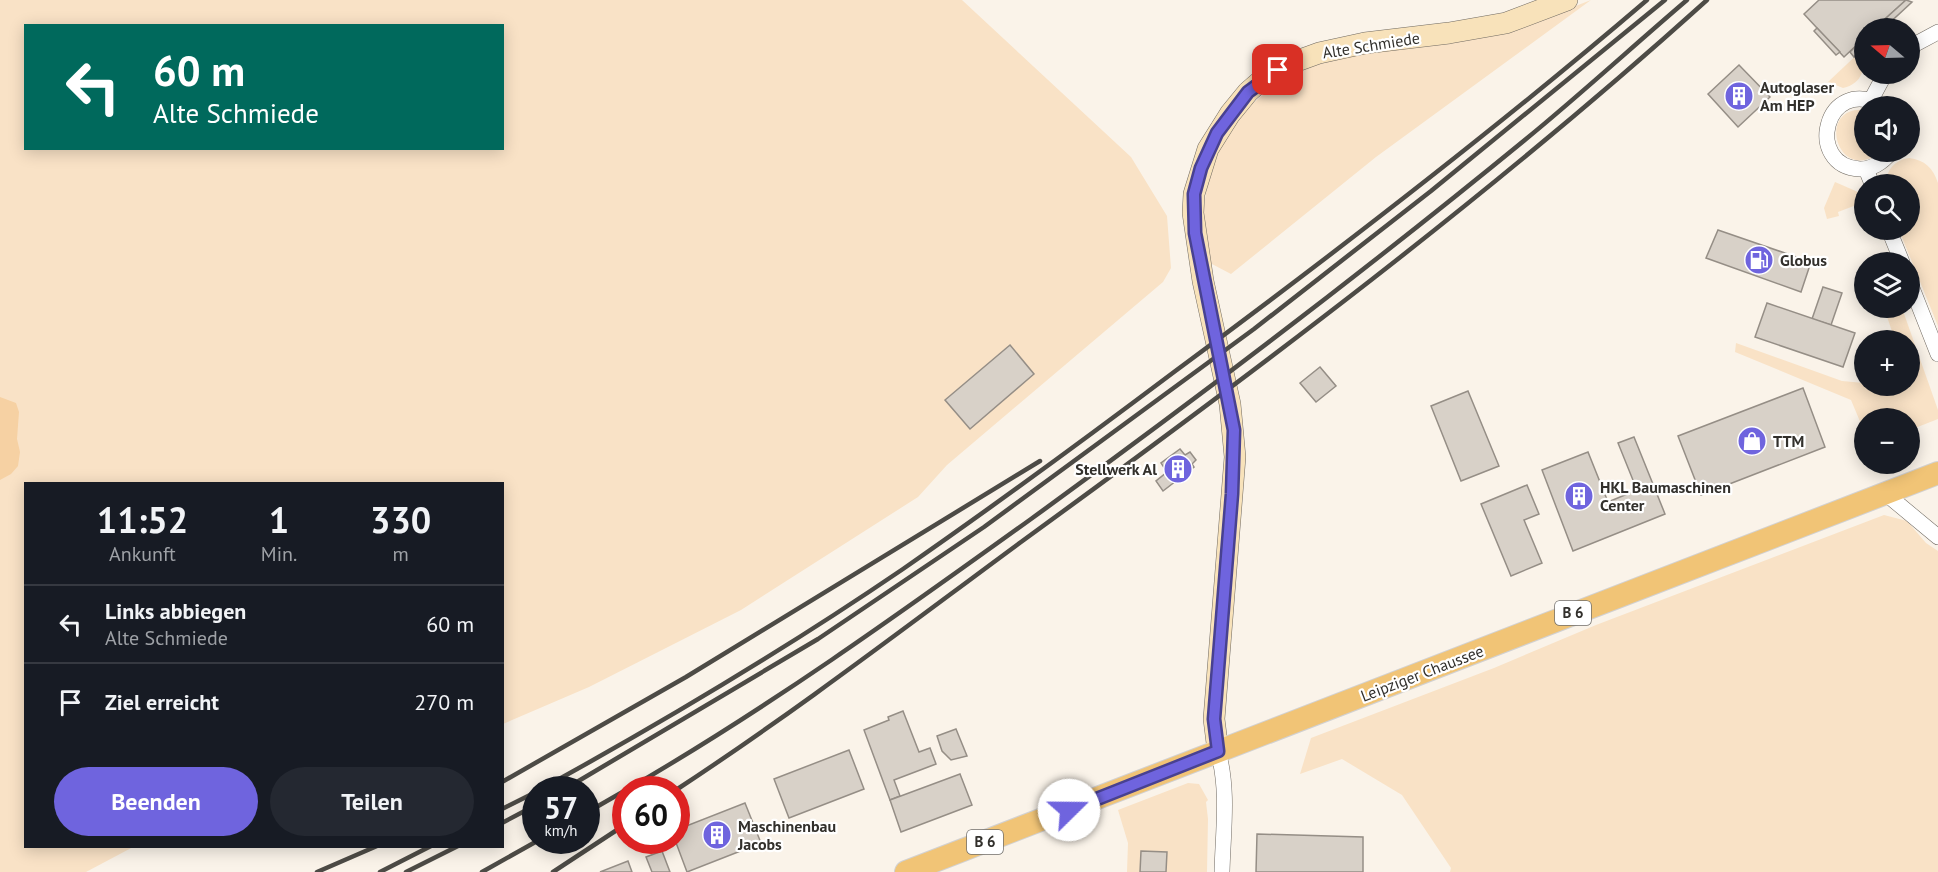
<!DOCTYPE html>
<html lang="de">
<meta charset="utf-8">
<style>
:root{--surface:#171b24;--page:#242831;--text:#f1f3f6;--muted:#9ea1a6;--line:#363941;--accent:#6f64de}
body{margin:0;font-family:"PT Sans",sans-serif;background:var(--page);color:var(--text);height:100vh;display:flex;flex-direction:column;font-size:22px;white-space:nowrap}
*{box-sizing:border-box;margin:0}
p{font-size:20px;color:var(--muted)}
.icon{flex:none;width:33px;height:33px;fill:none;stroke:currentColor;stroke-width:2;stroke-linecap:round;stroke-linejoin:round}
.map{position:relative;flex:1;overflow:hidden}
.side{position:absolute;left:24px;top:482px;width:480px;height:366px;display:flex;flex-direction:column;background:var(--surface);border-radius:0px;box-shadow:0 3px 15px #0003}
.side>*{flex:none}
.guide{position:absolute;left:24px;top:24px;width:480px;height:126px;border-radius:0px;box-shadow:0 3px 15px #0003;background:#00695c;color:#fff;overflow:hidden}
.needle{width:39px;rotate:289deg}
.tools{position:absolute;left:1854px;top:18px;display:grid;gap:12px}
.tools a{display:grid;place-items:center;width:66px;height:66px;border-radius:50%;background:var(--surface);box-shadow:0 3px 15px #0003;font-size:30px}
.speed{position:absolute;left:522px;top:776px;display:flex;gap:12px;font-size:30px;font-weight:700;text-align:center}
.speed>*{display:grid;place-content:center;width:78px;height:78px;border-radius:50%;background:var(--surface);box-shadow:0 3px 15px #0003;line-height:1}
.speed small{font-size:15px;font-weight:400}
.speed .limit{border:9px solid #d22;background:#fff;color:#111}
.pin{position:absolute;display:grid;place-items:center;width:51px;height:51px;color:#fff;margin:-26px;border-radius:12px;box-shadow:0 3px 9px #0006}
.me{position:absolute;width:66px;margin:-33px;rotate:68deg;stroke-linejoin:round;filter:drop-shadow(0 0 4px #0008)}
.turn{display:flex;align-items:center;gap:21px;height:126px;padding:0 30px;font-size:27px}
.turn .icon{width:78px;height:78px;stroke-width:2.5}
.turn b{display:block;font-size:42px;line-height:51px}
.eta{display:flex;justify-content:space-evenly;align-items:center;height:102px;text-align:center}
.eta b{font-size:36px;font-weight:700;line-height:42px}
.primary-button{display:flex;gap:12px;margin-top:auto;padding:12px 30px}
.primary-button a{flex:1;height:69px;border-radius:36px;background:var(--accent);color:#fff;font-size:24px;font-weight:700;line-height:69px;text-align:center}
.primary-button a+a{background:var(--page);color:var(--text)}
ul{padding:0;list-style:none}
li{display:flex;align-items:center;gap:18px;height:78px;padding:0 30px;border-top:2px solid var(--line)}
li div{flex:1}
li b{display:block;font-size:22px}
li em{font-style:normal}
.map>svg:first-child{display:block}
.green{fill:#f9e2c6;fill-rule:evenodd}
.water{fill:#f6d1a3}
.building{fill:#d8d1c8;stroke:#958e86;stroke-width:1.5}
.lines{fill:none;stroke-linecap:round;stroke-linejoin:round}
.street-casing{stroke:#706a62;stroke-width:16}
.secondary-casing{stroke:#706a62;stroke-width:22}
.primary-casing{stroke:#d2d1d1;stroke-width:24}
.street{stroke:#fff;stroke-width:15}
.secondary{stroke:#f8e2ba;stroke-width:21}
.primary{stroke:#f1c476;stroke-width:22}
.rail{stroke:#4d4b46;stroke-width:4.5}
.route-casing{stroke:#484190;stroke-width:15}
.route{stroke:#6f64de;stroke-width:10}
.labels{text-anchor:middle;stroke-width:4.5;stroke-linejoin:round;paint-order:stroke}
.shield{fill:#fff;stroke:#706e6b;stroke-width:1.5}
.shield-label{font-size:15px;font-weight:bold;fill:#32302c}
.street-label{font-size:16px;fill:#32302c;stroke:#fff}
.poi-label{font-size:16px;font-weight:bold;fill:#32302c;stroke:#fff;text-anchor:start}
</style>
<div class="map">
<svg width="1938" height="872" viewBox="0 0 1938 872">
<rect width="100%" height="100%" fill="#faf3e9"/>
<g class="green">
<path d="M0,0H962L1131,157L1167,216L1171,268L1163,282L947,465L918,497L741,610L589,687L503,724L502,483H26V846H135L86,872H0ZM26,26H502V148H26Z"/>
<polygon points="1591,0 1376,157 1231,274 1210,263 1202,219 1210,167 1240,114 1288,74 1348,55 1511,31"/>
<path d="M1864,48C1865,67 1864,83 1843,88L1828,82Z"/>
<path d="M1864,110V152H1880C1838,186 1815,106 1864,110Z"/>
<path d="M1909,158C1925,160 1933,168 1938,183V326L1899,230H1910V184H1885C1887,170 1894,160 1909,158Z"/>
<polygon points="1835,182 1858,192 1864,209 1864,217 1859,204 1838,212 1839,216 1827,219 1824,208"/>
<polygon points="1884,308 1902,308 1938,410 1938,419 1910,430 1910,418 1864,418 1864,431 1851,400 1735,352 1736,343 1842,381 1864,383 1864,386 1910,386 1910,340 1895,340"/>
<polygon points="1884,515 1907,521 1926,543 1938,551 1938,872 1450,872 1451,868 1402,795 1342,759 1300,774 1311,738 1494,668 1596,625"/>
<polygon points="1188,783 1199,784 1208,800 1206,802 1208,819 1207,872 1127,872 1128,843 1118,810"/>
</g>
<polygon class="water" points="0,397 16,403 19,412 17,439 20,452 18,466 11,474 0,480"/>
<g class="building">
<polygon points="1819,0 1906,0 1875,28 1864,28 1864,38 1844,57 1804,14"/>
<polygon points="1906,0 1912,2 1884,28 1875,28"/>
<polygon points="1817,28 1840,52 1836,55 1814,31"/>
<polygon points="1864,38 1864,46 1854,57 1850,52"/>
<polygon points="1739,65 1770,97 1738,127 1708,94"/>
<polygon points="1718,230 1811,262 1801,292 1706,258"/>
<polygon points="1823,287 1842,293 1831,325 1812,319"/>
<polygon points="1767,303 1855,333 1843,367 1755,337"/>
<polygon points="1010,345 1034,374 970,429 945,400"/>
<polygon points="1320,367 1336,386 1316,402 1300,383"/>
<polygon points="1803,388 1825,447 1701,495 1678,436"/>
<polygon points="1468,391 1499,466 1461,481 1431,406"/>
<polygon points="1634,437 1665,514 1573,551 1542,470 1588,452 1608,502 1637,490 1618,443"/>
<polygon points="1180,449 1185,455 1190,452 1196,460 1192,464 1194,467 1163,491 1156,481 1167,472 1161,463"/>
<polygon points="1527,485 1539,514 1524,520 1542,563 1511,576 1481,504"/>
<polygon points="903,711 919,752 930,748 936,764 894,780 900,796 890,800 864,730 889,720 888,717"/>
<polygon points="956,729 967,756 951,760 942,751 937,736"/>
<polygon points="849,750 864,789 789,818 774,779"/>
<polygon points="960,774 972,805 901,832 890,800"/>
<polygon points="745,803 761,843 687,872 675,840 676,830"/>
<polygon points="1257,834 1363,837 1363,872 1256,872"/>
<polygon points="662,851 670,872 652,872 646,857"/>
<polygon points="1141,851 1167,852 1166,872 1140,872"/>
<polygon points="628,861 632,872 600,872"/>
</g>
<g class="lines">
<g class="street-casing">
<g id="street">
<polyline points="1910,47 1938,32"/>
<polyline points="1871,100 1885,74"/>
<path d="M1883,106C1824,73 1804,167 1860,169C1874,169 1883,162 1891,152"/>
<polyline points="1866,169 1872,184"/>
<polyline points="1889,230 1902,262"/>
<polyline points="1910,283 1938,354"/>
<polyline points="1885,493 1938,537"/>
<path d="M1218,751C1229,791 1223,831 1222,872"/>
</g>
</g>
<g class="secondary-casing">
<polyline id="secondary" points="1218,751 1214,719 1235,457 1230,404 1203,281 1193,213 1194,194 1208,149 1230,114 1248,92 1263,79 1297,61 1319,53 1365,43 1449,33 1506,23 1567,0"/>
</g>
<g class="primary-casing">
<polyline id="primary" points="906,872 1938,473"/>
</g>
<use href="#street" class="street"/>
<use href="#secondary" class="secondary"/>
<use href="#primary" class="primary"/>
<g class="rail">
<polyline points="502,782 686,677 1040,461"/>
<path d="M541,789C665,721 787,648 903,569C995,505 1085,439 1174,372C1335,253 1495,130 1647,0"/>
<polyline points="565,789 818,639 984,527 1254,329 1431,191 1665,0"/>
<path d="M628,789C768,708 899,614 1031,519C1199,397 1365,271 1526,139C1581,94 1633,46 1687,0"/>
<path d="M676,790C795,712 907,626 1021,542C1256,371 1491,195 1707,0"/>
<polyline points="502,809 536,792"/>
<polyline points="586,813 626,790"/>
<polyline points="502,823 536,805"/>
<polyline points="317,872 377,846"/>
<polyline points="380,872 431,846"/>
<polyline points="406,872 458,846"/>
<polyline points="482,872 539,840"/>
<polyline points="553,872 626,824"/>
</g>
</g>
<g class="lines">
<g class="route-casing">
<polyline id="route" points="1069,810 1218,751 1214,719 1232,494 1234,430 1195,233 1194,194 1201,168 1217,133 1248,92 1278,70"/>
</g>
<use href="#route" class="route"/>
</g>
<defs>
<g id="building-disc" transform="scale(1.5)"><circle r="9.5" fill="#6f64de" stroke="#fff"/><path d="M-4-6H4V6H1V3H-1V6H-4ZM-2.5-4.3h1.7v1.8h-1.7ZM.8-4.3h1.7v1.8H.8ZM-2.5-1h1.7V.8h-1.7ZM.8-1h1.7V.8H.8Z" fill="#fff"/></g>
<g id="fuel-disc" transform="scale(1.5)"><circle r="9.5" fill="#6f64de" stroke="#fff"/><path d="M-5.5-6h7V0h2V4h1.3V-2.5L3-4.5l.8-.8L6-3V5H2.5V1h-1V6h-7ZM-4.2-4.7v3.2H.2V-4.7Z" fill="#fff"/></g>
<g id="shop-disc" transform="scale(1.5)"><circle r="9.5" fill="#6f64de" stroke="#fff"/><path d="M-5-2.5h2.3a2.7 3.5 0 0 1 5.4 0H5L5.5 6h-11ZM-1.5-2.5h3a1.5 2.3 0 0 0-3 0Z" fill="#fff"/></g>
</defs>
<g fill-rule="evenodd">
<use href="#building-disc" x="1739" y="96"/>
<use href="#fuel-disc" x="1759" y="260"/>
<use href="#shop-disc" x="1752" y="441"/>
<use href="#building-disc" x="1178" y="469"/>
<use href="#building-disc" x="1579" y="496"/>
<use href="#building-disc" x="717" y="835"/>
</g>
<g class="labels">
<g class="shield">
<rect x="1555" y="601" width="36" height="24" rx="4.5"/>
<rect x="967" y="830" width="36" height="24" rx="4.5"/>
</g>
<g class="shield-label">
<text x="1573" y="618">B 6</text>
<text x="985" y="847">B 6</text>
</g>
<g class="street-label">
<text transform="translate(1371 45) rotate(-9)" y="6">Alte Schmiede</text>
<text transform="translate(1422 673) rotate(-21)" y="6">Leipziger Chaussee</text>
</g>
<g class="poi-label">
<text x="1760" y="93">Autoglaser<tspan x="1760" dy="18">Am HEP</tspan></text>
<text x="1780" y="266">Globus</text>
<text x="1773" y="447">TTM</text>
<text x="1157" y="475" text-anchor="end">Stellwerk Al</text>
<text x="1600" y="493">HKL Baumaschinen<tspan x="1600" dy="18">Center</tspan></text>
<text x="738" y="832">Maschinenbau<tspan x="738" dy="18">Jacobs</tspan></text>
</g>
</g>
</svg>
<div class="tools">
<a><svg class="needle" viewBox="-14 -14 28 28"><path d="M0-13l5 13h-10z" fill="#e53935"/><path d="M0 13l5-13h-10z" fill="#9ea1a6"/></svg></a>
<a><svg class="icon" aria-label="sound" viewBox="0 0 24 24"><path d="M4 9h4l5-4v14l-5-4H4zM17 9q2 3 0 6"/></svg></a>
<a><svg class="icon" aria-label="search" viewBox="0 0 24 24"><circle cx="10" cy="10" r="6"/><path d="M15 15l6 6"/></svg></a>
<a><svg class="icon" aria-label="layers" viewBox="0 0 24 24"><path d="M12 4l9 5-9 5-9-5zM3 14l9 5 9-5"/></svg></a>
<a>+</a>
<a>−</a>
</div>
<div class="speed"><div>57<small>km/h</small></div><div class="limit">60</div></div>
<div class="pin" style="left:1278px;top:70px;background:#d93025"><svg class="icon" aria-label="arrive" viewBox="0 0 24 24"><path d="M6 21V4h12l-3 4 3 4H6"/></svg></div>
<svg class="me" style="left:1069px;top:810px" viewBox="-20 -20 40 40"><circle r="19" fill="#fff"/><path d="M0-13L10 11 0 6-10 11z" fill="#6f64de"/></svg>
<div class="guide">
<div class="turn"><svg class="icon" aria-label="left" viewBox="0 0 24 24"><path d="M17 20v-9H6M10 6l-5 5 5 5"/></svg><div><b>60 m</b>Alte Schmiede</div></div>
</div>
<section class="side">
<div class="eta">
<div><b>11:52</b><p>Ankunft</p></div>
<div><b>1</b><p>Min.</p></div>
<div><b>330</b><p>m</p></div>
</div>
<ul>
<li><svg class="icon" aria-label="left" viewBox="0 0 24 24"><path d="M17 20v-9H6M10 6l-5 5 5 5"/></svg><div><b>Links abbiegen</b><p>Alte Schmiede</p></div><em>60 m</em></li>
<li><svg class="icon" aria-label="arrive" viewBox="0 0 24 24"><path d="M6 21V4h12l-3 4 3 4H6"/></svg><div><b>Ziel erreicht</b></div><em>270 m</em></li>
</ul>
<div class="primary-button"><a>Beenden</a><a>Teilen</a></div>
</section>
</div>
